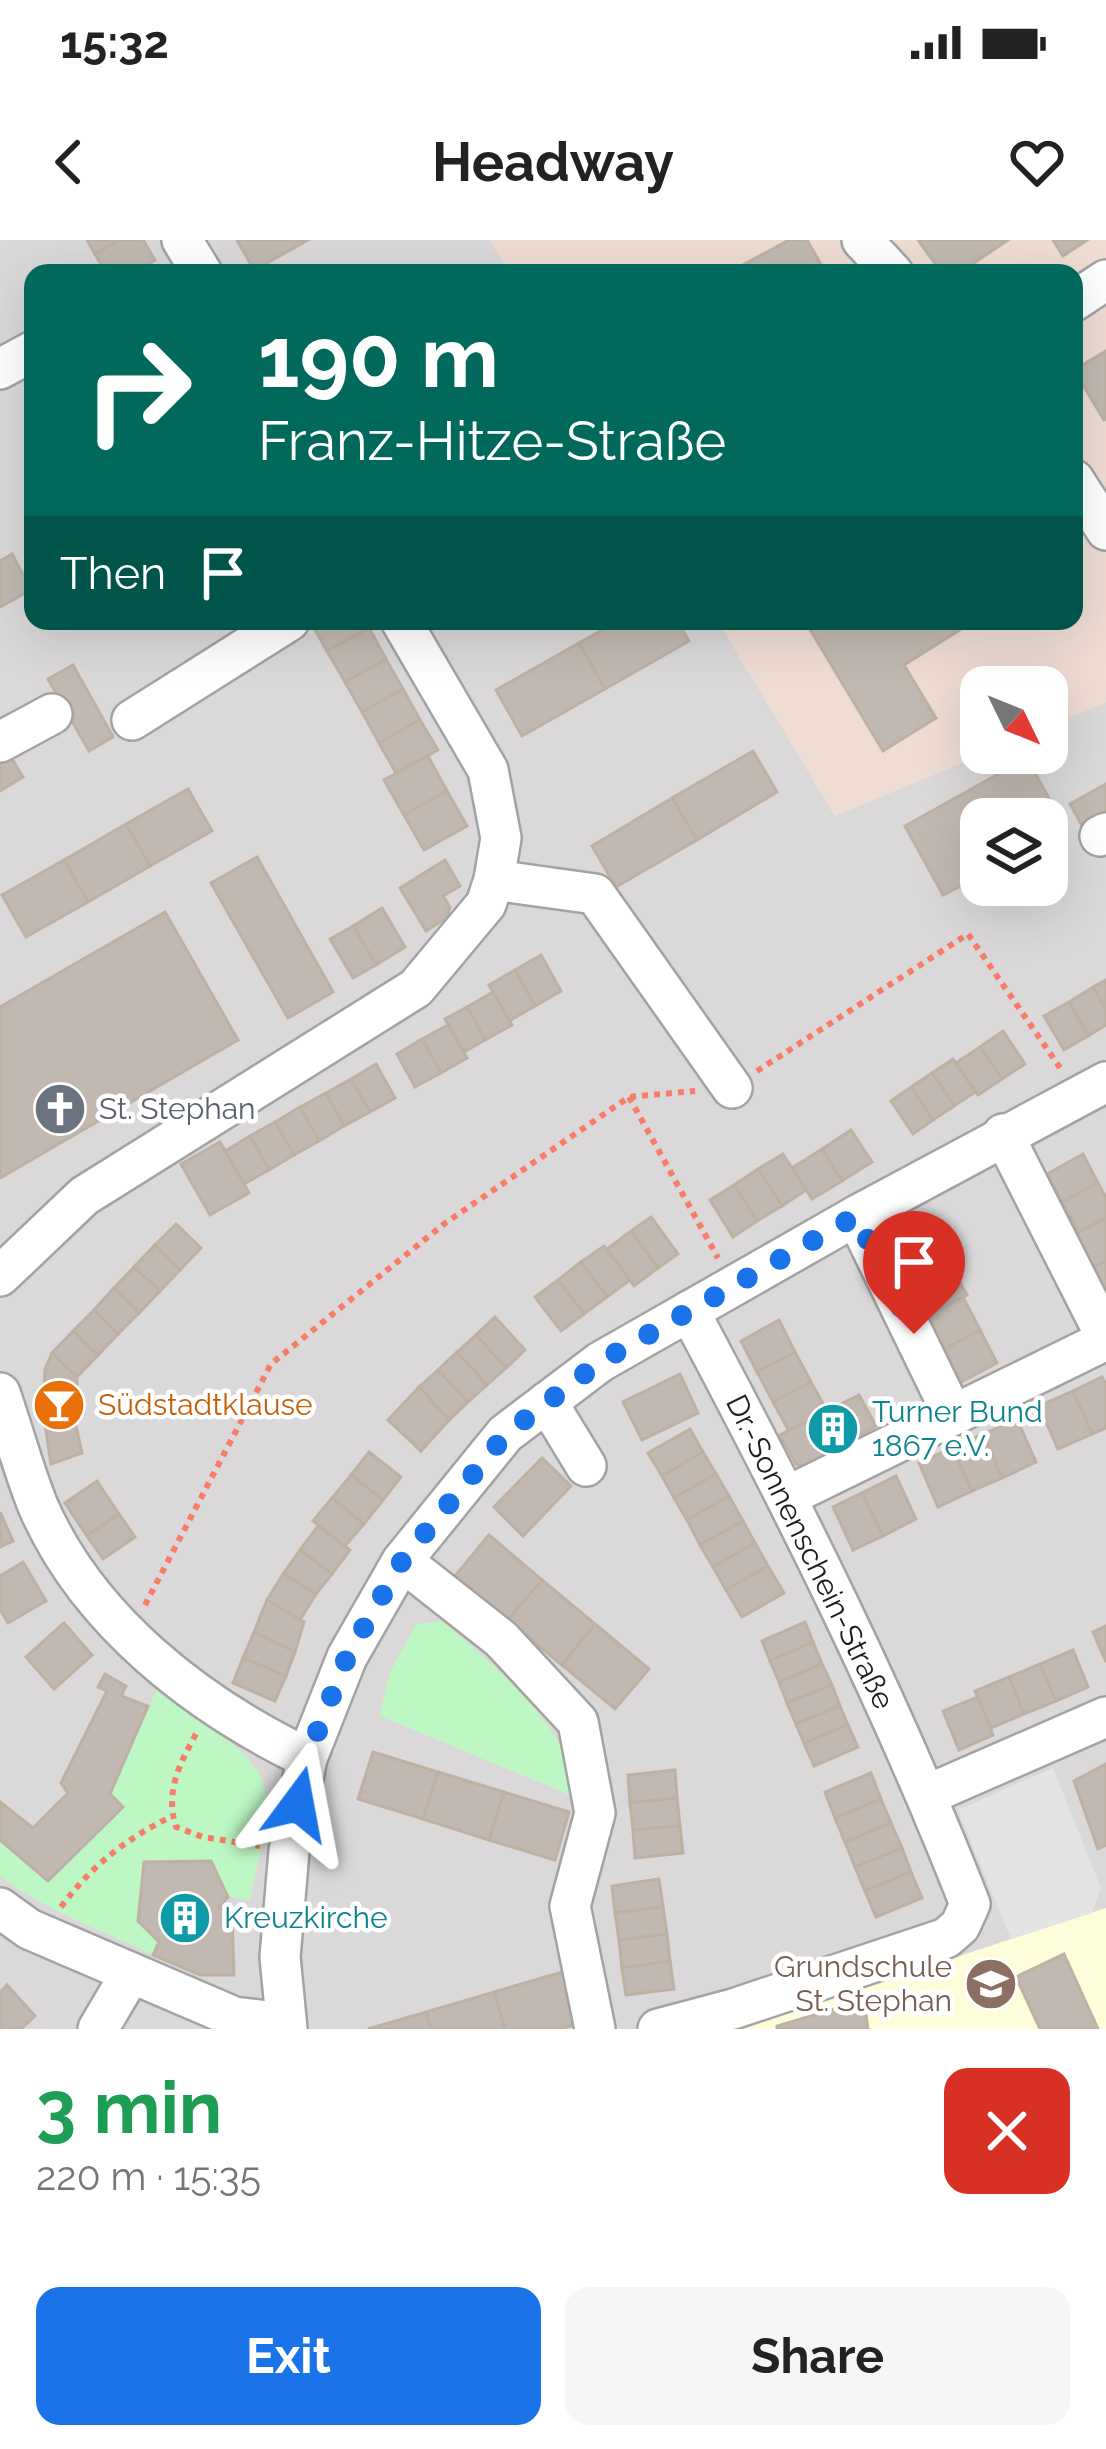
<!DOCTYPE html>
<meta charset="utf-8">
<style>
:root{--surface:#fff;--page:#f6f6f6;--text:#222;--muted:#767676;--accent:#1a73e8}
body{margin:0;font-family:Raleway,sans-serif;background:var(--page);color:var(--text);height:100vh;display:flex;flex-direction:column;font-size:45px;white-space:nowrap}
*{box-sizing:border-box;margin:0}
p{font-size:39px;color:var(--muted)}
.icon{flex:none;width:66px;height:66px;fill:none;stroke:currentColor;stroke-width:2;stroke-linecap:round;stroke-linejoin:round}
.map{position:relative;height:1789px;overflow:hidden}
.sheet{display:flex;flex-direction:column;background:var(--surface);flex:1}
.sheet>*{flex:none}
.top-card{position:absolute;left:24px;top:24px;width:1059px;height:366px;border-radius:24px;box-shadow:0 12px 48px #0002;background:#00695c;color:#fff;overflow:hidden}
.needle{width:78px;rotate:133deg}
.buttons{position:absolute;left:960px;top:426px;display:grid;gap:24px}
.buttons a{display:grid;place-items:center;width:108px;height:108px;border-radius:24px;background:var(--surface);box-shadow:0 12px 48px #0002;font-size:60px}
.pin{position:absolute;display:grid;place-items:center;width:102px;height:102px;color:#fff;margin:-123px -51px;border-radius:50% 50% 50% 0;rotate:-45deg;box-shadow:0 0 12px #0007}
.pin .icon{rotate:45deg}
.me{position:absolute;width:132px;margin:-66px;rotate:13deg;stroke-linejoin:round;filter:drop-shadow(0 0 9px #0008)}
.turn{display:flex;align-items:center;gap:42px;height:252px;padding:0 36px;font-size:54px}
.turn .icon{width:156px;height:156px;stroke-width:2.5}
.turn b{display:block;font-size:84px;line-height:102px}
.then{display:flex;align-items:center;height:114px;padding:0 36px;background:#0003;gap:24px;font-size:45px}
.round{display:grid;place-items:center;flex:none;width:126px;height:126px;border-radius:24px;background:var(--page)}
.head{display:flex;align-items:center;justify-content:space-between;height:204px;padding:0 36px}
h1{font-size:72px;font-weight:700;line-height:90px;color:#1e9e55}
.primary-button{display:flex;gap:24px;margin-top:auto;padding:24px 36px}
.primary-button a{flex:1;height:138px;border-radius:24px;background:var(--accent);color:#fff;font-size:48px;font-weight:700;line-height:138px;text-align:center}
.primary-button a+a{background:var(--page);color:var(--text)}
.status{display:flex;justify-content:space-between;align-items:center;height:84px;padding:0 60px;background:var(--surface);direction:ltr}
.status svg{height:33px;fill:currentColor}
header{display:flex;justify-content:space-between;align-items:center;height:156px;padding:0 36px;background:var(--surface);font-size:54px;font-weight:700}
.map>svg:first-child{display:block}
.residential{fill:#dad8d8;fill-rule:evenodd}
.education{fill:#fdfed9}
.military{fill:#efddd4}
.park{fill:#bdf8c4}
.parking{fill:#e4e4e4}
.building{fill:#c1b9b1;stroke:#beb1a4;stroke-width:3}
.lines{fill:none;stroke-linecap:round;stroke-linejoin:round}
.minor-casing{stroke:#a3a3a3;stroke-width:44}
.path{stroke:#f77d68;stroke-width:6;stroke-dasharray:6 6;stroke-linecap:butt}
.minor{stroke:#fff;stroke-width:39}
.route{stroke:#1a73e8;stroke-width:21;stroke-dasharray:0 37.8}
.labels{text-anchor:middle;stroke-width:9;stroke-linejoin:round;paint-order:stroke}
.worship-label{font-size:30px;fill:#5b616d;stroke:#fff;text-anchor:start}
.food-label{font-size:30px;fill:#c56008;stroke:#fff;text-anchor:start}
.culture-label{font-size:30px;fill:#0d838f;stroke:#fff;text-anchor:start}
.street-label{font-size:30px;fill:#1c1c1c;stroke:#fff}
.education-label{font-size:30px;fill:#785e54;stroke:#fff;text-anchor:end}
</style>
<div class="status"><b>15:32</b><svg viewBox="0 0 49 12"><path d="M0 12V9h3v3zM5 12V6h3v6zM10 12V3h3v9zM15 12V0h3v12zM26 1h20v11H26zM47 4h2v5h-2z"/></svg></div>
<header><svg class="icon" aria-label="back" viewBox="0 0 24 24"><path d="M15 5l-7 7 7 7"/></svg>Headway<svg class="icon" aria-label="heart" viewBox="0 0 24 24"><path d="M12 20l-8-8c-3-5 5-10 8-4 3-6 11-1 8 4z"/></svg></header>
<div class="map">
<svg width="1106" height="1789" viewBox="0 0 1106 1789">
<rect width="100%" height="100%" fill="#edeae1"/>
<path class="residential" d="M0,0H490L510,33H33V381H718L835,576L985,513H1047V487L1106,462V1789H0ZM981,579H1047V645H981Z"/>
<polygon class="education" points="1106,1668 1106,1789 740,1789 1011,1699"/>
<polygon class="military" points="490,0 1106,0 1106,462 1047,487 1047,447 981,447 981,513 985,513 835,576 718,381 1074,381 1074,33 510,33"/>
<g class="park">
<path d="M442,1381C482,1415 555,1475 569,1527C571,1536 571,1547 572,1556L380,1476L389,1434L416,1384Z"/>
<path d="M157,1449C182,1468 252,1510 262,1540C274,1575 256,1625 250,1660L228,1657L211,1621L144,1622L138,1681L159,1702L153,1715C101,1690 46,1671 0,1636V1601L49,1640L123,1568L110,1554Z"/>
</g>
<polygon class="parking" points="1053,1528 1101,1648 1092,1673 1011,1699 958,1570"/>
<g class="building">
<polygon points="87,0 119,0 95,14"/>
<polygon points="119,0 143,0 155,20 133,33 106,33 95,14"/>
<polygon points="237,0 308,0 254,30"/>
<polygon points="789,0 807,0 826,33 728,33"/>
<polygon points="918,0 1008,0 959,33 942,33"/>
<polygon points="1053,0 1087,0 1063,16"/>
<polygon points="1106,111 1106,179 1104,180 1074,130"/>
<polygon points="12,314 31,350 0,367 0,321"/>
<polygon points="310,381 365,381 369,388 327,411"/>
<polygon points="618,381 677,381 689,401 605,449 579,403"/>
<polygon points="805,381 974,381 904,425 936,478 883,511"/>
<polygon points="369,388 386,419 345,442 327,411"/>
<polygon points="579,403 605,449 522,496 496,450"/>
<polygon points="386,419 403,449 362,472 345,442"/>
<polygon points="73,425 113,497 89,511 48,439"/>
<polygon points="403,449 420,480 379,503 362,472"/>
<polygon points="420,480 438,510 396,533 379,503"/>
<polygon points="753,511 777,552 697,600 672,558"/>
<polygon points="428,516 447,551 404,575 384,540"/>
<polygon points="11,517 23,537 0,551 0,523"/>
<polygon points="1027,518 1064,586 1054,591 1063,608 1047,617 1047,579 981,579 981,635 943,655 905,586"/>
<polygon points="1106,544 1106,579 1085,591 1070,564"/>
<polygon points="188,549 212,591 150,626 126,584"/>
<polygon points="447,551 467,586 424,610 404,575"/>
<polygon points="672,558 697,600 616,647 592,606"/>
<polygon points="126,584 150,626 88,662 64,620"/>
<polygon points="257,617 333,752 288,778 211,643"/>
<polygon points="64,620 88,662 26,697 2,655"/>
<polygon points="445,620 460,646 443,656 450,667 446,678 426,691 400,648"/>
<polygon points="382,668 405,707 376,725 353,686"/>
<polygon points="165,672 238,800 0,938 0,767"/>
<polygon points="353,686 376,725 353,738 330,699"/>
<polygon points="541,715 561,751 535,766 515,730"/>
<polygon points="515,730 535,766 509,781 489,745"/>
<polygon points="1106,740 1106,770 1093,747"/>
<polygon points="1093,747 1106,770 1106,785 1088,796 1069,762"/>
<polygon points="493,752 512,785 485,800 467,767"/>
<polygon points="1069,762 1088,796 1064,810 1044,776"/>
<polygon points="467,767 485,800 464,812 445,779"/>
<polygon points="448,785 467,818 441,833 422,799"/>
<polygon points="1003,791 1025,824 1002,839 980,807"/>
<polygon points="422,799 441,833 415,847 397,814"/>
<polygon points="980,807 1002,839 978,855 956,823"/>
<polygon points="953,819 975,852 954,866 932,833"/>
<polygon points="376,824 395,858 370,872 351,839"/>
<polygon points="932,833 954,866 933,880 911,847"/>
<polygon points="351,839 370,872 344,886 326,853"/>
<polygon points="911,847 933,880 913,894 891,861"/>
<polygon points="326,853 344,886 319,901 300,867"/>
<polygon points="300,867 319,901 294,915 275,882"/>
<polygon points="275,882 294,915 269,930 250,896"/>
<polygon points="851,890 872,922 842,941 822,909"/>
<polygon points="250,896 269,930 244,944 225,911"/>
<polygon points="220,902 249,953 210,975 181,924"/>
<polygon points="822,909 842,941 812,959 792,928"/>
<polygon points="783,914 806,950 782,966 758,929"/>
<polygon points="1083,914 1098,943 1062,962 1047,934"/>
<polygon points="758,929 782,966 757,981 734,945"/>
<polygon points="1098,943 1106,958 1106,978 1079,992 1062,962"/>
<polygon points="734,945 757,981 733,997 710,960"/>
<polygon points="651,977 678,1014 658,1028 631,991"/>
<polygon points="1106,978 1106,1021 1087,1031 1069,997"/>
<polygon points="176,984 201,1008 180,1030 155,1005"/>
<polygon points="631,991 658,1028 634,1046 607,1009"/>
<polygon points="935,996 950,1024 915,1043 900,1014"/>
<polygon points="155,1005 180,1030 160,1051 134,1027"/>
<polygon points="604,1006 630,1040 607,1057 581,1022"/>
<polygon points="1106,1021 1106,1063 1087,1031"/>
<polygon points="581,1022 607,1057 584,1074 558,1040"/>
<polygon points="950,1024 967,1055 931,1074 915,1043"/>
<polygon points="134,1027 160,1051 139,1073 114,1048"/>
<polygon points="558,1040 584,1074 561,1091 535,1057"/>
<polygon points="114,1048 139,1073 118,1094 94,1070"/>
<polygon points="963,1057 980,1090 939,1112 922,1079"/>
<polygon points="94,1070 118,1094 98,1115 73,1091"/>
<polygon points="495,1077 525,1110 506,1128 476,1095"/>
<polygon points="779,1080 795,1112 757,1132 741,1101"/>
<polygon points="980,1090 997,1123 956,1145 939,1112"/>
<polygon points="73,1091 98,1115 77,1137 52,1113"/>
<polygon points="476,1095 506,1128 487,1145 457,1112"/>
<polygon points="457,1112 487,1145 468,1162 438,1130"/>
<polygon points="795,1112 811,1142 773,1162 757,1132"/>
<polygon points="52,1113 77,1137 76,1186 82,1213 51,1224 43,1170 45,1129"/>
<polygon points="438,1130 468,1162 449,1180 419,1147"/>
<polygon points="680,1134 698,1173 642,1200 623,1162"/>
<polygon points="1102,1137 1106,1145 1106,1188 1092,1194 1073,1151"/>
<polygon points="811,1142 828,1173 790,1193 773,1162"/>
<polygon points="419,1147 449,1180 421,1211 388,1180"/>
<polygon points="1073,1151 1092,1194 1058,1209 1039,1166"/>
<polygon points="859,1155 876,1186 803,1227 796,1224 780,1195"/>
<polygon points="1017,1179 1036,1222 1002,1238 983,1194"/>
<polygon points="690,1189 703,1212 662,1236 648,1213"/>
<polygon points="983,1194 1002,1238 972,1251 952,1208"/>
<polygon points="952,1208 972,1251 938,1267 919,1223"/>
<polygon points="369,1212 401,1237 383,1260 351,1235"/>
<polygon points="703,1212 716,1234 674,1258 662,1236"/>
<polygon points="542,1218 571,1246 523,1296 494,1267"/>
<polygon points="716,1234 729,1256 687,1280 674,1258"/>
<polygon points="351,1235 383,1260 364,1284 332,1258"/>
<polygon points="896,1236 916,1279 883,1296 862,1253"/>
<polygon points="97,1241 119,1274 87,1296 65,1263"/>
<polygon points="862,1253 883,1296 853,1310 833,1267"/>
<polygon points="729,1256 743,1281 700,1305 687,1280"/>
<polygon points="332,1258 364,1284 345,1306 313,1281"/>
<polygon points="0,1272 13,1301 0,1307"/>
<polygon points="119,1274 135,1297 103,1319 87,1296"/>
<polygon points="743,1281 755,1303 713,1327 700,1305"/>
<polygon points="318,1286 350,1310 332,1334 300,1310"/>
<polygon points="489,1295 542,1340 508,1380 455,1336"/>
<polygon points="755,1303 768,1326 726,1350 713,1327"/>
<polygon points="300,1310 332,1334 316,1354 283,1334"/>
<polygon points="23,1322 46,1361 8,1383 0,1369 0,1336"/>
<polygon points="768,1326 784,1353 742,1377 726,1350"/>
<polygon points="283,1334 316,1354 300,1380 267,1360"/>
<polygon points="542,1340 595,1384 562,1425 508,1380"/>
<polygon points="267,1360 304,1382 295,1412 254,1392"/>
<polygon points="805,1382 813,1402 770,1421 762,1401"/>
<polygon points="64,1383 92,1415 54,1449 26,1417"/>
<polygon points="595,1384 649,1429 615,1469 562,1425"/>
<polygon points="1106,1386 1106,1422 1093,1392"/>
<polygon points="254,1392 295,1412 286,1436 243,1418"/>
<polygon points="813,1402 822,1424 779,1442 770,1421"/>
<polygon points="1073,1410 1088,1447 1056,1461 1040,1424"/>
<polygon points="243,1418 286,1436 275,1461 233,1443"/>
<polygon points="822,1424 832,1445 787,1463 779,1442"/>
<polygon points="1040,1424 1056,1461 1024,1474 1009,1437"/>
<polygon points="105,1434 126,1446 121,1456 148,1466 110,1554 123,1567 48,1641 0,1600 0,1562 33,1588 68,1553 61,1543 107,1451 98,1447"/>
<polygon points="1009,1437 1024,1474 991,1488 975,1451"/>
<polygon points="832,1445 840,1466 796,1484 787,1463"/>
<polygon points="978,1457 993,1495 959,1510 943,1471"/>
<polygon points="840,1466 848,1485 804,1503 796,1484"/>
<polygon points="848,1485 858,1507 814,1526 804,1503"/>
<polygon points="373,1512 438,1532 423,1579 358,1559"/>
<polygon points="1106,1524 1106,1605 1098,1609 1074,1541"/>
<polygon points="675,1530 677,1558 630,1563 628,1535"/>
<polygon points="438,1532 504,1552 489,1600 423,1579"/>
<polygon points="871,1533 881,1559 835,1578 825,1552"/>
<polygon points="504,1552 569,1572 555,1620 489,1600"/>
<polygon points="677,1558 680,1586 633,1590 630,1563"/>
<polygon points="881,1559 891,1583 845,1602 835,1578"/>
<polygon points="891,1583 902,1608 855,1627 845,1602"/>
<polygon points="680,1586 683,1613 635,1618 633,1590"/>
<polygon points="902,1608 911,1632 865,1651 855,1627"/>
<polygon points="211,1621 228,1657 219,1667 232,1675 234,1735 200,1735 153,1715 159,1702 138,1681 144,1622"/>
<polygon points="911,1632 922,1658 876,1677 865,1651"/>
<polygon points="659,1639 663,1667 615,1673 612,1646"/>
<polygon points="663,1667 667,1694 619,1700 615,1673"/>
<polygon points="667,1694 670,1721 622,1728 619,1700"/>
<polygon points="1064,1714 1098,1789 1040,1789 1016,1737"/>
<polygon points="670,1721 674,1749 626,1755 622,1728"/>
<polygon points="562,1732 577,1784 560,1789 505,1789 494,1752"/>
<polygon points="7,1745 35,1776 21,1789 0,1789 0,1752"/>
<polygon points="494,1752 505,1789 431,1789 426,1772"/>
<polygon points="864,1760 868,1789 777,1789 777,1786"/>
<polygon points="426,1772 431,1789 368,1789"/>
</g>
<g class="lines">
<g class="minor-casing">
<g id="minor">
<polyline points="182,0 202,33"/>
<polyline points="862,0 893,33"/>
<polyline points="1074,61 1106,40"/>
<polyline points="0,129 33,111"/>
<polyline points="1074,240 1106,290"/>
<polyline points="132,480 289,381"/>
<polyline points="0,502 52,474"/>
<polyline points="1100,596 1106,593"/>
<polyline points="494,640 595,654 732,848"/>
<polyline points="1003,894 1106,1097"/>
<polyline points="856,976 952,1173"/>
<polyline points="0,1036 84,956 416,748 486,664 494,640 501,598 488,530 401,381"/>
<path d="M0,1153C13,1190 23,1229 38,1266C88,1381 197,1465 307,1518"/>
<polyline points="547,1162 586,1226"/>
<polyline points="788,1256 1106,1100"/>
<polyline points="402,1321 501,1399 578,1482 595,1573 570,1666 595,1789"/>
<polyline points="927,1555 1106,1477"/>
<polyline points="0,1668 29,1689 234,1777 286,1783"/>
<polyline points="98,1789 131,1733"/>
<polyline points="287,1789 280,1717 289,1611 307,1518 347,1417 402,1321 505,1194 600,1122 856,976 1106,842"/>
<path d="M658,1789L733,1769L946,1698L960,1686L970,1664C890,1460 792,1264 689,1071"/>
</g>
</g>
<g class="path">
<polyline points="757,831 968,694 1063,832"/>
<polyline points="629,857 718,1018"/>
<polyline points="145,1365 271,1124 444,984 629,857 695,851"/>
<path d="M196,1494C179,1525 165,1552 176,1587L203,1597L260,1606"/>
<path d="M61,1667C91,1626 128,1597 173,1576"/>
</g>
<use href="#minor" class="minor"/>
</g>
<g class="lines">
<polyline class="route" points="298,1564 307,1518 347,1417 402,1321 506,1194 600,1122 856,976 914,1094"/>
</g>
<defs>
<g id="church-disc" transform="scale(2.7)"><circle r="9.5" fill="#6b7280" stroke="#fff"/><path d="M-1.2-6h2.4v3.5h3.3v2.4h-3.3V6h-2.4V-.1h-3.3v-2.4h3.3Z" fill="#fff"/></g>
<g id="bar-disc" transform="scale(2.7)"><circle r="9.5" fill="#e8710a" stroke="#fff"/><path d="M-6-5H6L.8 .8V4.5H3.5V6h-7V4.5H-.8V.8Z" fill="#fff"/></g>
<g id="building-disc" transform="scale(2.7)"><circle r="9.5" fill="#0f9aa8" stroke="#fff"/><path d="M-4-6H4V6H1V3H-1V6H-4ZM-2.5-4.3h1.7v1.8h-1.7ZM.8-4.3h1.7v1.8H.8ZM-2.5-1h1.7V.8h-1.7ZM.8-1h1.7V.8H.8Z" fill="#fff"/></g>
<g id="school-disc" transform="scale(2.7)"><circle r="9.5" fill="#8d6e63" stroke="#fff"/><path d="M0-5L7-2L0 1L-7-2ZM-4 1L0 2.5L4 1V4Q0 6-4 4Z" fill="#fff"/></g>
</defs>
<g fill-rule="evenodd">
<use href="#church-disc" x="60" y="869"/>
<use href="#bar-disc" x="59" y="1165"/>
<use href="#building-disc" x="833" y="1189"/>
<use href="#building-disc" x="185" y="1678"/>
<use href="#school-disc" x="991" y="1744"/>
</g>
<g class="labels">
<g class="worship-label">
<text x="99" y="879">St. Stephan</text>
</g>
<g class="food-label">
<text x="98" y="1175">Südstadtklause</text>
</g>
<g class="culture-label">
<text x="872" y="1182">Turner Bund<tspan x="872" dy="34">1867 e.V.</tspan></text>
<text x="224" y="1688">Kreuzkirche</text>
</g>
<g class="street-label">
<text transform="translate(810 1312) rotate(64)" y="10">Dr.-Sonnenschein-Straße</text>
</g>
<g class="education-label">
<text x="952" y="1737">Grundschule<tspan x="952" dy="34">St. Stephan</tspan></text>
</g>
</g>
</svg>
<div class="buttons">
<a><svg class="needle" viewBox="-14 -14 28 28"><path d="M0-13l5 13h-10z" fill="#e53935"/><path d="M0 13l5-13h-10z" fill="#767676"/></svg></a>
<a><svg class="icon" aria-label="layers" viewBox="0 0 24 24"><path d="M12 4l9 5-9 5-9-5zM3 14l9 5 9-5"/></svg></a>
</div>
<div class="pin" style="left:914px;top:1094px;background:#d93025"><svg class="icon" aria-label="arrive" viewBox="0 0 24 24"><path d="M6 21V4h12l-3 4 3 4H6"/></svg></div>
<svg class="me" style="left:298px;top:1564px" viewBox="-20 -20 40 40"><path d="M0-17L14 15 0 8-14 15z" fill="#1a73e8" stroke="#fff" stroke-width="4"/></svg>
<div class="top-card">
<div class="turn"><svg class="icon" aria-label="right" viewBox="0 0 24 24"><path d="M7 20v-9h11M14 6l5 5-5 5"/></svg><div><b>190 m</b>Franz-Hitze-Straße</div></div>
<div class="then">Then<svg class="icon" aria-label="arrive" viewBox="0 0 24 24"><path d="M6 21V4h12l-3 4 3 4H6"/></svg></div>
</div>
</div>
<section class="sheet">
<div class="head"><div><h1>3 min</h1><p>220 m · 15:35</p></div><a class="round" style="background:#d93025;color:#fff"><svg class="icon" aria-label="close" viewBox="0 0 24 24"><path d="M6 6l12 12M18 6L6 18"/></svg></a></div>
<div class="primary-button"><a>Exit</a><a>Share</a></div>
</section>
